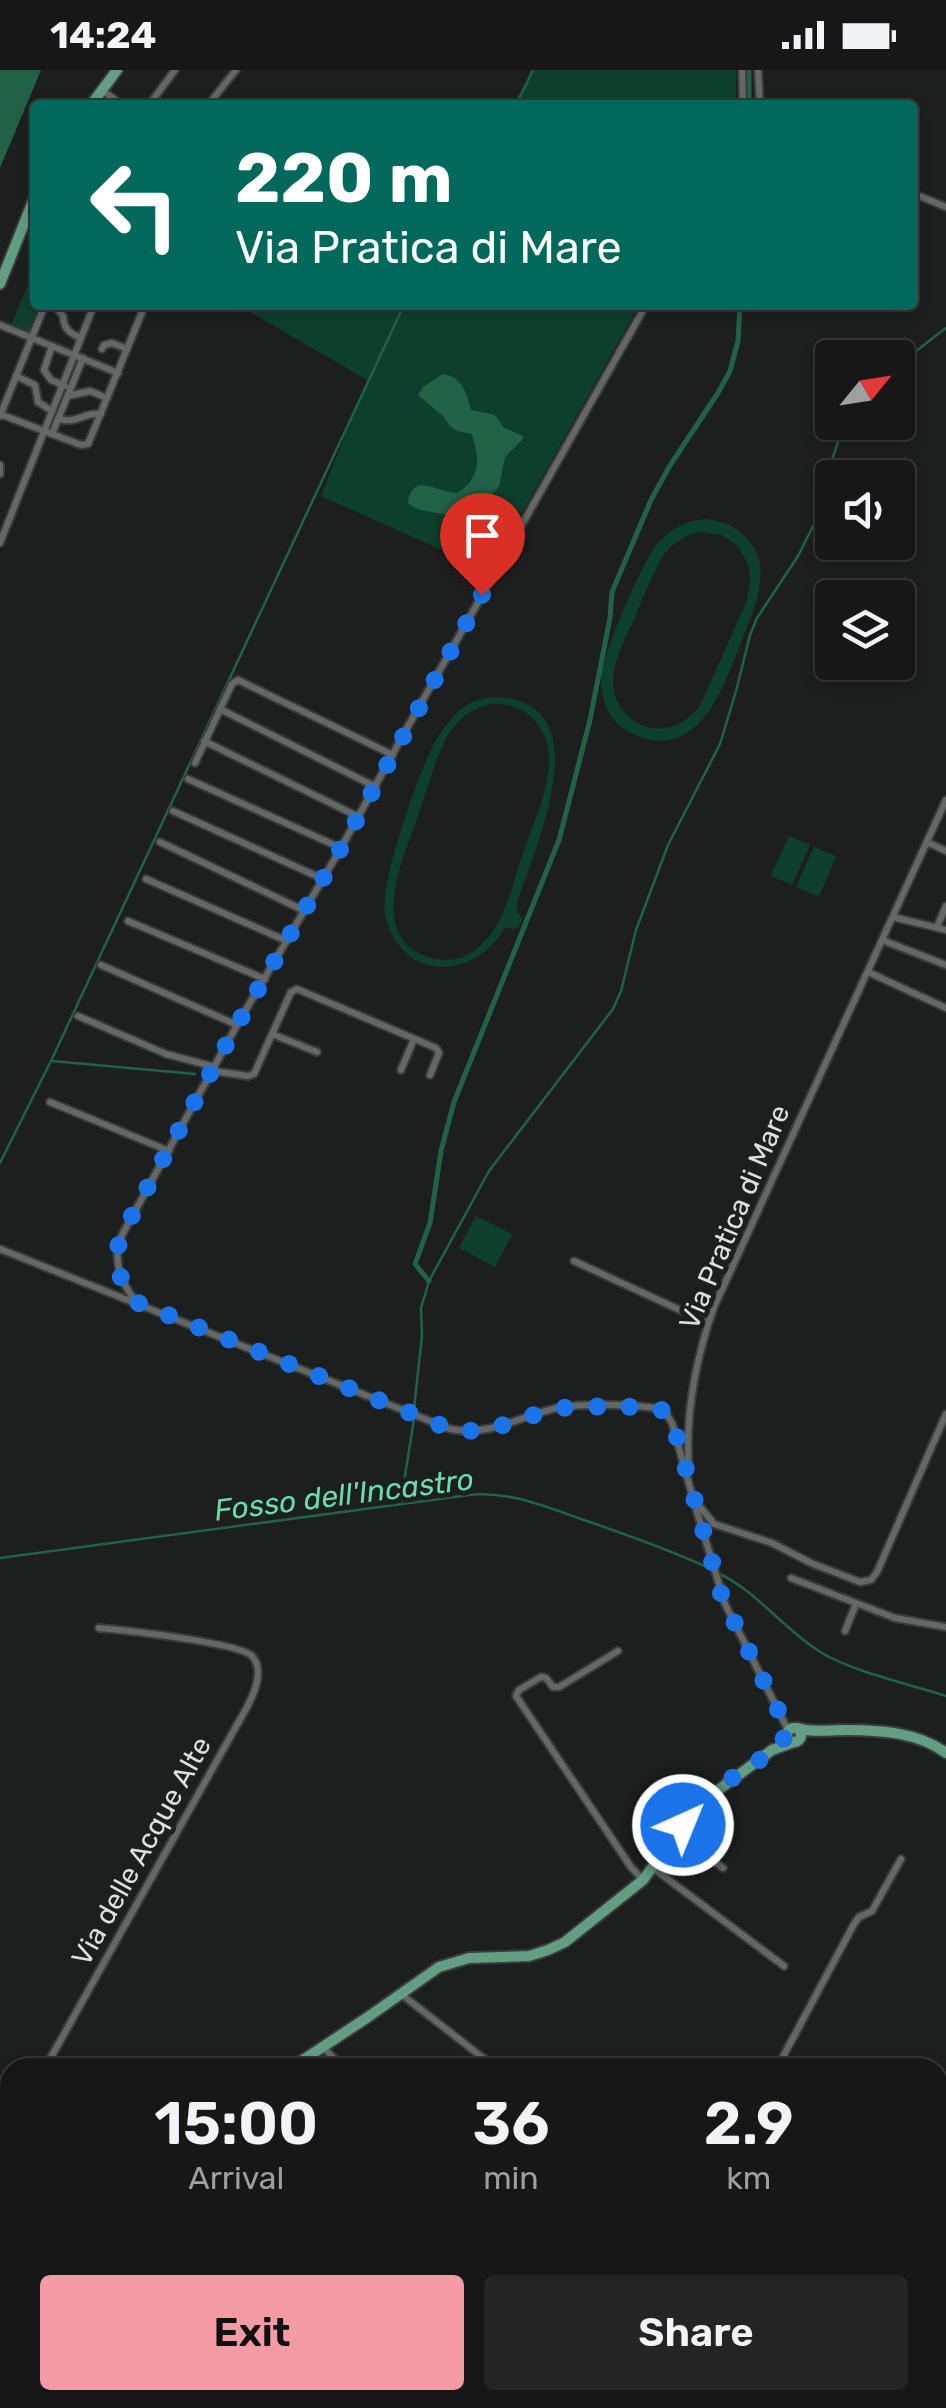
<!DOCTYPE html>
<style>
:root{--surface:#161716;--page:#232423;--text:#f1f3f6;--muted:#9e9fa1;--line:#353635;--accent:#f49aa5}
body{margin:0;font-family:Rubik,sans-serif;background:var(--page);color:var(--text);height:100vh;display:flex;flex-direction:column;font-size:38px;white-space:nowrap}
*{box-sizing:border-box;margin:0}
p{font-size:32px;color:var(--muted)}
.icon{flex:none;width:55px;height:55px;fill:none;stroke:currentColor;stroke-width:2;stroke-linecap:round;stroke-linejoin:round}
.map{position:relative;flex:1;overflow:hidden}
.side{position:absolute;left:0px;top:1988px;width:948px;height:352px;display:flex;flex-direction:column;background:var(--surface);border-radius:30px 30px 0 0;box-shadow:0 5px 15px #0003,0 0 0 2px var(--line)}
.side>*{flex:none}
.banner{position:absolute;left:30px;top:30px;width:888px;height:210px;border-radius:10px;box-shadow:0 5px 15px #0003,0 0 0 2px var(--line);background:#00695c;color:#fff;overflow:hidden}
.needle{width:65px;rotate:60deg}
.controls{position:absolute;left:815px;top:270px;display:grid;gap:20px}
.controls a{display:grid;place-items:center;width:100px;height:100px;border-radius:10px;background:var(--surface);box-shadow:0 5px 15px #0003,0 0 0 2px var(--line);font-size:50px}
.pin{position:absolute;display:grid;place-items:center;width:85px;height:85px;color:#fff;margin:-102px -42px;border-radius:50% 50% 50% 0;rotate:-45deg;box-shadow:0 0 10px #0007}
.pin .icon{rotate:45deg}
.me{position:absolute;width:110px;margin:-55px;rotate:44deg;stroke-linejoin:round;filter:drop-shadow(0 0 8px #0008)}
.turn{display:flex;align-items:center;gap:35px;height:210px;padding:0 40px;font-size:45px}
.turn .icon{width:130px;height:130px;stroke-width:2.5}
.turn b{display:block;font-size:70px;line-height:85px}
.eta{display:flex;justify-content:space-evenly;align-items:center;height:170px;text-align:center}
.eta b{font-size:60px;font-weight:600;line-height:70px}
.button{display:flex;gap:20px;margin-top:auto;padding:20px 40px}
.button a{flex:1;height:115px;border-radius:10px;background:var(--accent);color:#111;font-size:40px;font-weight:600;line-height:115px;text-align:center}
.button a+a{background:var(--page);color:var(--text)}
.status{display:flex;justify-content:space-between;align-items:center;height:70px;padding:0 50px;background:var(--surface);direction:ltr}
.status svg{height:28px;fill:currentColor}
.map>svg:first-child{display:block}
.green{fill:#0d402c;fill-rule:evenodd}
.water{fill:#216247}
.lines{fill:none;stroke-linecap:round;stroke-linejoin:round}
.stream{stroke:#216247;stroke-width:2.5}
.canal{stroke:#216247;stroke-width:5}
.minor-casing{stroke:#3a3c3b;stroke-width:10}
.major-casing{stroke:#3a3c3b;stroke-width:14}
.minor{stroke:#646765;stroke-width:6}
.major{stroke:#639d82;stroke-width:10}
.route{stroke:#1a73e8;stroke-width:18;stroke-dasharray:0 32.4}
.labels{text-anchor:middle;stroke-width:10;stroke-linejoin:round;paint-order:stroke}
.street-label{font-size:28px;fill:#dddfde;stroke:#1d1f1e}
.water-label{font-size:30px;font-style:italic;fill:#69dda9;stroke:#1d1f1e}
</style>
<div class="status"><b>14:24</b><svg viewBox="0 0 49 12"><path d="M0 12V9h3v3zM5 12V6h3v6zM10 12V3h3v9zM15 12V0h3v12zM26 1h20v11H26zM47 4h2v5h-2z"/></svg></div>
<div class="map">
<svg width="946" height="2338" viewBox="0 0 946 2338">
<rect width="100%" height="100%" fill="#1d1f1e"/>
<g class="green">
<polygon points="533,0 736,0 736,35 513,35"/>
<polygon points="35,196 35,235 41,235 30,264 15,258 16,254 11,256"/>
<polygon points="238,235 639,235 489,501 321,426 367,310"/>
<path d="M705,449C720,450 735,456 746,467C776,499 753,540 740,575C725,613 702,683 647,669C635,666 622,659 614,650C604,638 601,622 601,607C603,584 643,490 658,473C670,459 686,451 705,449ZM702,462L722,465L738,476L748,494L751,509L746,533L700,636C689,650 672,661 652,658C642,657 632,651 625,643C599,615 622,576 635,547C643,527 651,508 661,489C671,474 684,464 702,462Z"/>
<path d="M491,627C605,626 535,777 517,833V841L522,849L520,856L514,859L505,857C475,912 400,912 385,845C379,814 418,704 434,674C440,663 448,652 457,643C466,633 478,629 491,627ZM490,634C505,633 521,637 532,648C569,682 536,745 523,783C512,815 505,856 478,878C464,890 445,893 428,887C366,867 404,786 418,746C427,720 434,693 446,668C457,650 469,639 490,634Z"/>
<polygon points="789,766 810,775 792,815 771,806"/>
<polygon points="814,777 836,786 819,827 796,817"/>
<polygon points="476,1146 512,1164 495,1197 459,1178"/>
</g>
<g class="water">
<polygon points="0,0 41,0 0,98"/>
<path d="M443,304C462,307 467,323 471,340L495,345L504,358L523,366V369L505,387L499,416L485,434L482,452L475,459C467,456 449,446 442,444C428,440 420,443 408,433C412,400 438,423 458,423C482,405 479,389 472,364L457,361L450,356L443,346L418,325L423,317Z"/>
</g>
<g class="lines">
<g class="stream">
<polyline points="516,35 533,0"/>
<polyline points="898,295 946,258"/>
<polyline points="52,991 195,1004"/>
<polyline points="0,1093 51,991 404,235"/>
<polyline points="414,1338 422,1266 421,1238 429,1211 489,1101 613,939 621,921 636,860 668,775 720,674 736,621 750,565 757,548 798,486 814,454 828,401 845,352"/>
<polyline points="401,1431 414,1349"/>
<path d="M0,1488L469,1425C509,1421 544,1436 581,1449C625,1464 668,1479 711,1499"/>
<path d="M718,1503C758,1522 784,1560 822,1583C854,1602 909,1614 946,1626"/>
</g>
<g class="canal">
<polyline points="749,35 749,0"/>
<polyline points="429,1211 415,1194 430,1153 441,1081 454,1032 559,770 590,650 610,548 612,522 651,430 669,397 718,323 730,301 738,271 740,235"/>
</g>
<g class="minor-casing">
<g id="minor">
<polyline points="742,0 743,35"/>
<polyline points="758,0 760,35"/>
<polyline points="102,20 122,35"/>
<polyline points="149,35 175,0"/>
<polyline points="208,35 236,0"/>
<polyline points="912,123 946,137"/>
<path d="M59,241L63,246C64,259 69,263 81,268"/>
<polyline points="0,255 118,303"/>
<polyline points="52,276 44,300 51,310 65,316"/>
<polyline points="102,279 104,275 112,273 127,279"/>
<polyline points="16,306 35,315 38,332 52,341"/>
<polyline points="68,326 90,321 107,328"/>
<polyline points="0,344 81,375 88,374 145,235"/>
<polyline points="0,346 45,235"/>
<path d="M58,349C79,354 82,342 101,344"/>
<polyline points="52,364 83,288"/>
<polyline points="0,395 0,404"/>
<polyline points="0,473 94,235"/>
<polyline points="220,639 376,717"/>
<polyline points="204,671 359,747"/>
<polyline points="195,693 232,614 238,610 393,685"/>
<polyline points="188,709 341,778"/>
<polyline points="173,741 323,809"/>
<polyline points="160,772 305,841"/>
<polyline points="927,772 946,781"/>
<polyline points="146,809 287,871"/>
<polyline points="893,847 946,860"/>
<polyline points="128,851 265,909"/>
<polyline points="937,857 946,836"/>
<polyline points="882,870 946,895"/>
<polyline points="101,895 237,955"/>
<polyline points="868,902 946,938"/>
<polyline points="78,946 166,984 215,997"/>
<polyline points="272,964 317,982"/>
<polyline points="401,1000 414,969"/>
<polyline points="213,1001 248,1006 254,1004 291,922 297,919 436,978 439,983 430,1005"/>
<polyline points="50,1032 169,1081"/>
<path d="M0,1179L450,1359C490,1367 520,1346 557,1338C583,1333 634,1334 660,1339L666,1343L672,1353L693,1428L714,1454L772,1473L811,1493L860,1512L871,1510L877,1502L946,1344"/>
<polyline points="574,1191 708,1253"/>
<path d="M135,1230C119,1210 112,1189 122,1165L237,955L341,778L402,667L646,235"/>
<path d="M689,1400C685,1346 696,1288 714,1237L946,730"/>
<polyline points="694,1432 725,1534 788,1660"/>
<polyline points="791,1508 895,1548 946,1557"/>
<polyline points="845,1561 856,1534"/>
<polyline points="618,1581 559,1617 553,1617 546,1608 541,1607 519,1620 516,1626 631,1797 643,1810"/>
<polyline points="678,1764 723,1798"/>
<polyline points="653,1798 784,1896"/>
<polyline points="401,1924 496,1998"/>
<polyline points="324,1978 343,1998"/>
<path d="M45,1998L247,1637C254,1624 265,1600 252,1586C240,1573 123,1560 99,1558"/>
<polyline points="777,1998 854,1854 859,1847 872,1841 901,1789"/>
<polyline points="0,2019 10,2029"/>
<polyline points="0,2078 10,2060"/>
<polyline points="938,2130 946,2115"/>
<polyline points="938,2232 946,2216"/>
<polyline points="938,2287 946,2292"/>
<polyline points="200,2330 211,2338"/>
<polyline points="407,2330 418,2338"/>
<polyline points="354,2338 360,2330"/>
<polyline points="663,2338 667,2330"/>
<polyline points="726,2338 730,2330"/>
<polyline points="817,2338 821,2330"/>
</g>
</g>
<g class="major-casing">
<g id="major">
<polyline points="91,35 117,0"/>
<polyline points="0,214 35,126"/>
<circle cx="794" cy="1665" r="7"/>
<path d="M797,1658C813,1663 829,1660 845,1660C879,1660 918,1662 946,1683"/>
<polyline points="291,1998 368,1947 439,1897 469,1888 529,1886 548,1880 565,1872 643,1810 689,1747 709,1727 772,1680 794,1672"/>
<polyline points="18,2338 23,2330"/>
</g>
</g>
<use href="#minor" class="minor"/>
<use href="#major" class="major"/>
</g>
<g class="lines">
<path class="route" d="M482,525L341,778L237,955L123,1162C111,1188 118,1210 136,1232L450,1359C490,1367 520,1346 557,1339C577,1335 599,1337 619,1337C635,1337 652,1335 666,1342L676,1364L722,1527L788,1660C780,1682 753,1692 735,1706C715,1720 697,1736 683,1755"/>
</g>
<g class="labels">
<g class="street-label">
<text transform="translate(734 1147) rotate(-67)" y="10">Via Pratica di Mare</text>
<text transform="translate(141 1781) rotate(-61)" y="10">Via delle Acque Alte</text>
</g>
<g class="water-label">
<text transform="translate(344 1425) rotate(-7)" y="10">Fosso dell'Incastro</text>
</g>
</g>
</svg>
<div class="controls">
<a><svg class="needle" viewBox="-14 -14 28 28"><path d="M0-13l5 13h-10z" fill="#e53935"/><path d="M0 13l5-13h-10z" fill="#9e9fa1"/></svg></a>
<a><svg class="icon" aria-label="sound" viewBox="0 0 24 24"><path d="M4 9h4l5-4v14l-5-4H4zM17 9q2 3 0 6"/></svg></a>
<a><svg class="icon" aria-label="layers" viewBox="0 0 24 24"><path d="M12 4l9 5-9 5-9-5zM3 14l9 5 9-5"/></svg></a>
</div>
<div class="pin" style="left:482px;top:525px;background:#d93025"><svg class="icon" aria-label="arrive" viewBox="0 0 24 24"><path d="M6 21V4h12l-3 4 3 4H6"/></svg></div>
<svg class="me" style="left:683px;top:1755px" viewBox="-20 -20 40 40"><circle r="17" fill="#1a73e8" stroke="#fff" stroke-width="3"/><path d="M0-11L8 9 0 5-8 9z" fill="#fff"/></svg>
<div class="banner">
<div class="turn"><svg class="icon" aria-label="left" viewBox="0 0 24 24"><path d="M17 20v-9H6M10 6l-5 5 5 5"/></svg><div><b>220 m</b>Via Pratica di Mare</div></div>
</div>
<section class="side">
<div class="eta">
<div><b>15:00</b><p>Arrival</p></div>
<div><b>36</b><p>min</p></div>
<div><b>2.9</b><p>km</p></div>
</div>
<div class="button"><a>Exit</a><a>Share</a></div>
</section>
</div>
